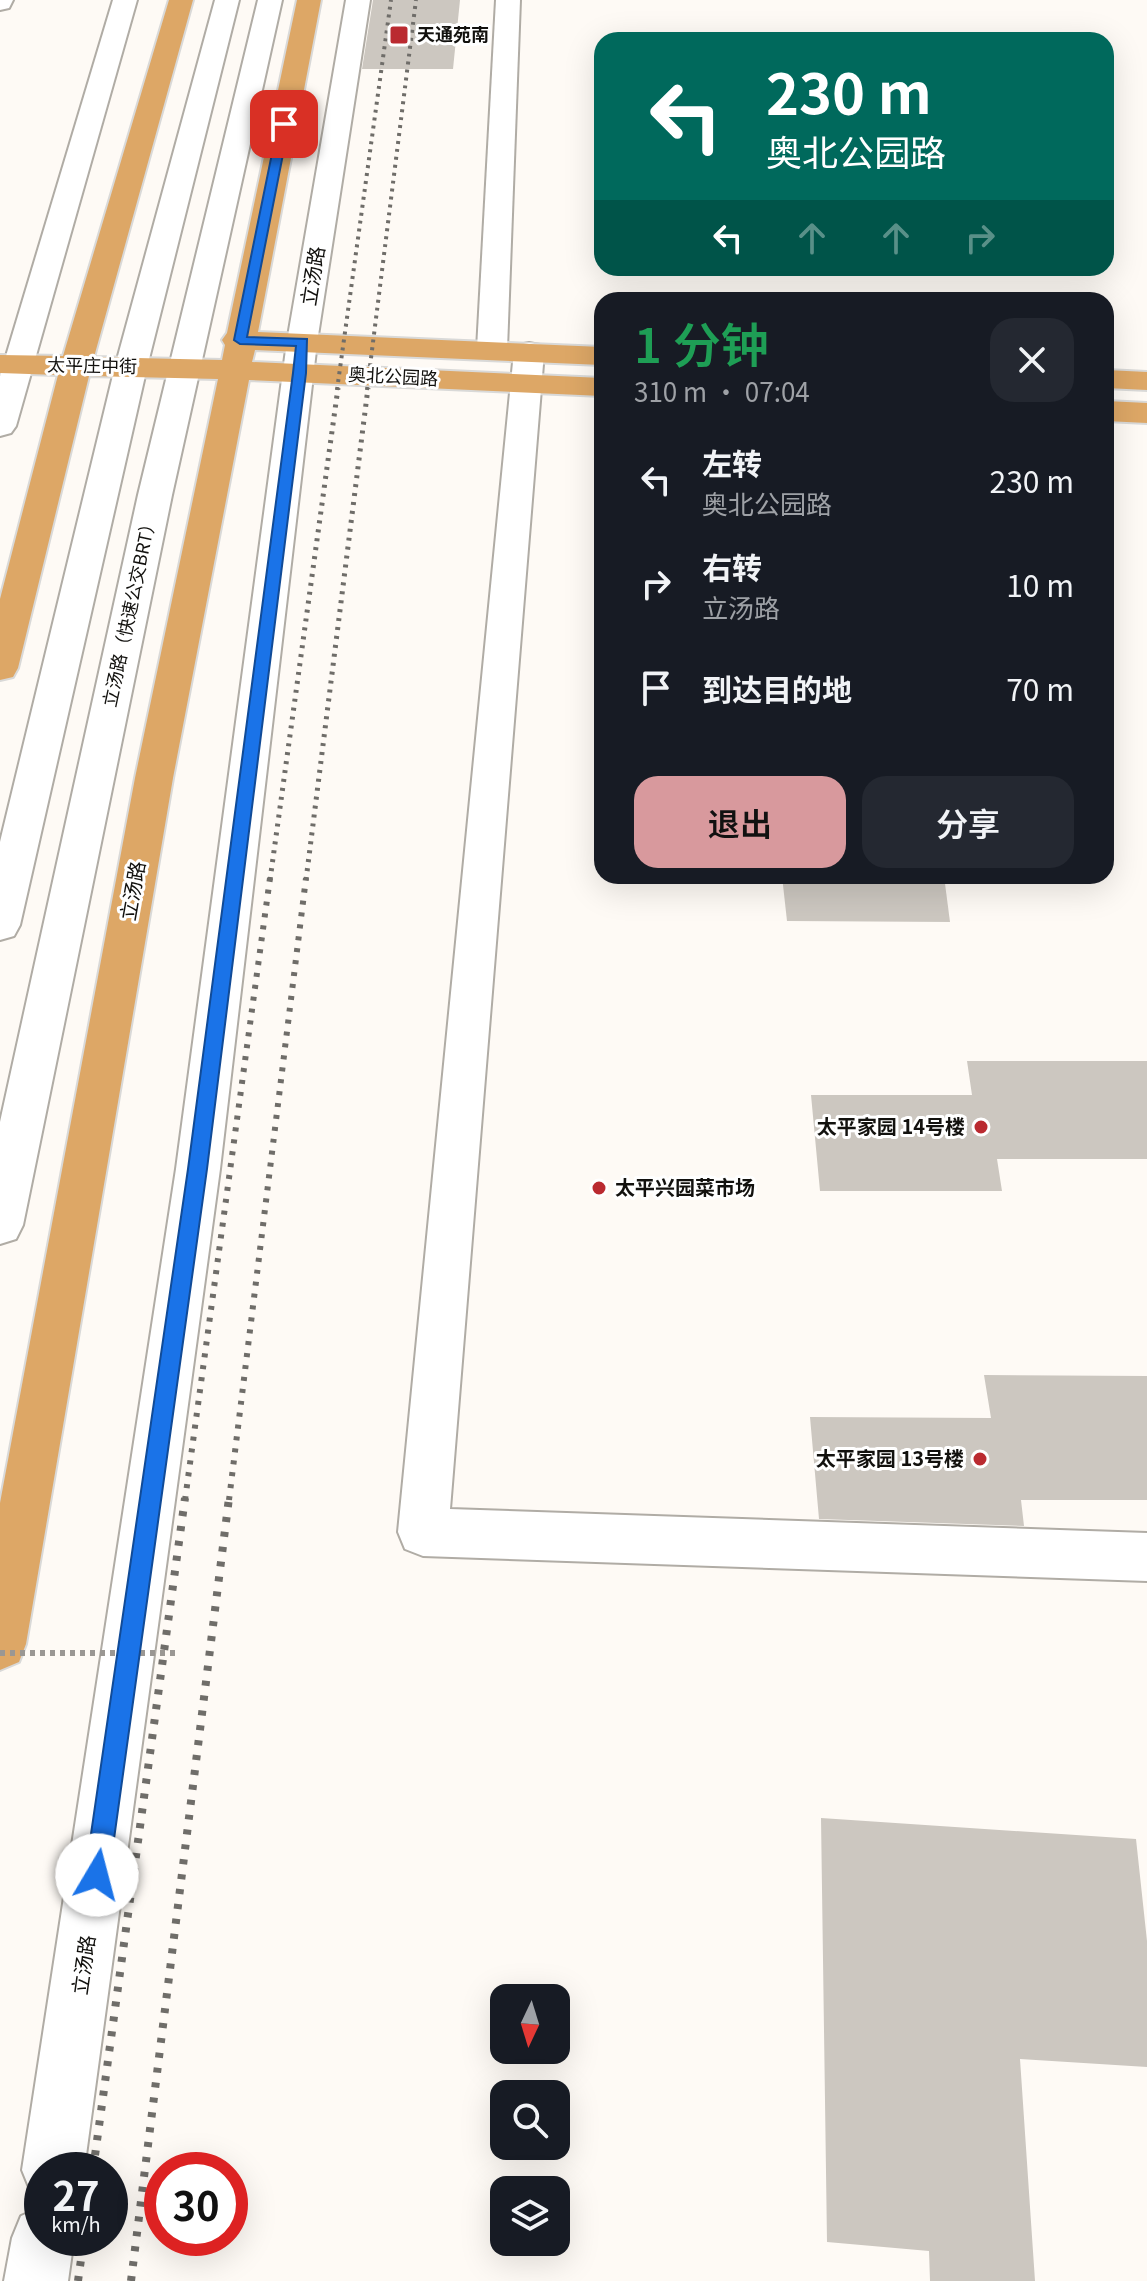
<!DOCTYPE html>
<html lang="zh">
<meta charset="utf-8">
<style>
:root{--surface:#171b24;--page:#242831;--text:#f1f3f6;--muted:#9ea1a6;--accent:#d8999d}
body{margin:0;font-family:Georgia,"Noto Sans SC",serif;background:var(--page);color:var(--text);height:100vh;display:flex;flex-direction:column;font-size:30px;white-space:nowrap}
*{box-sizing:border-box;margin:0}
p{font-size:26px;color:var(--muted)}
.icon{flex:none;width:44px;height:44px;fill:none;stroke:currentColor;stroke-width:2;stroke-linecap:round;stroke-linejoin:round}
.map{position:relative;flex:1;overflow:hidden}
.panel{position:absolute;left:594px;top:292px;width:520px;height:592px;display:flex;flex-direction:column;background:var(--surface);border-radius:24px;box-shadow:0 8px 32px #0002}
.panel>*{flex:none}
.hud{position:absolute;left:594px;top:32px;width:520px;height:244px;border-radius:24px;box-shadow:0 8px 32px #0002;background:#00695c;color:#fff;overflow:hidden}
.needle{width:52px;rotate:184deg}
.fabs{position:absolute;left:490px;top:1984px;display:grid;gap:16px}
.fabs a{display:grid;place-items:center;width:80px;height:80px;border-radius:16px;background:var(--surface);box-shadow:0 8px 32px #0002;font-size:40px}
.speed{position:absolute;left:24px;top:2152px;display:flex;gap:16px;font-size:40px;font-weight:700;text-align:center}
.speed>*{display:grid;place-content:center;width:104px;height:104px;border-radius:50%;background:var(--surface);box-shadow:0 8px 32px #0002;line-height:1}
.speed small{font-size:20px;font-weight:400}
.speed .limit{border:12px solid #d22;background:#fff;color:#111}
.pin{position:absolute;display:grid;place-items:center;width:68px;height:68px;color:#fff;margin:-34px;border-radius:16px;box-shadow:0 4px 12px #0006}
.me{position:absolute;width:88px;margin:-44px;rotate:8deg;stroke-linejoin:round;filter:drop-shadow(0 0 6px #0008)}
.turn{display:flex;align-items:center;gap:28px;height:168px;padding:0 40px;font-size:36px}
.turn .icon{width:104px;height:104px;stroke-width:2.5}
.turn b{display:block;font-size:56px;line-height:68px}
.lanes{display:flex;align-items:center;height:76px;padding:0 40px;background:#0003;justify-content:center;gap:40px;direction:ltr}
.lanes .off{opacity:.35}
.round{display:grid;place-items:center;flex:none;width:84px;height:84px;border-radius:24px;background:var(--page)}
.head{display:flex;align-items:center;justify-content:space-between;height:136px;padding:0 40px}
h1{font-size:48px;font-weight:600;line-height:60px;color:#1e9e55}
.cta{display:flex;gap:16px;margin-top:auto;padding:16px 40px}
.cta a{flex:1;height:92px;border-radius:24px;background:var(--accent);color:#111;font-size:32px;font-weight:600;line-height:92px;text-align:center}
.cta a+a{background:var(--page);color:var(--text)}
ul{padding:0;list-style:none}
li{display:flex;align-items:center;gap:24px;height:104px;padding:0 40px}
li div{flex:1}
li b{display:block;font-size:30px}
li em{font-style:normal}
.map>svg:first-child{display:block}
.building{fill:#ccc7c0}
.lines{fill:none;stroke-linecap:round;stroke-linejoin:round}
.minor-casing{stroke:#b0aca5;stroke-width:4}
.major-casing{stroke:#d9d9d8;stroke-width:4}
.minor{fill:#fff;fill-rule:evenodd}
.major{fill:#dda766;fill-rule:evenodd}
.rail-far3{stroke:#6f6d69;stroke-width:4;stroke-dasharray:3 5;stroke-linecap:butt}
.rail-far2{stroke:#6f6d69;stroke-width:5;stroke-dasharray:3 6;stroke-linecap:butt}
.rail-far1{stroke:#6f6d69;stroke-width:6;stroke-dasharray:4 8;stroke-linecap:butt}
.rail{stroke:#6f6d69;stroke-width:8;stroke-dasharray:5 10;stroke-linecap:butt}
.path-bridge{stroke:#9a9793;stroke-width:6;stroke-dasharray:5 5;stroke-linecap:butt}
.route{fill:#1a73e8;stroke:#114b97;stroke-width:2}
.poi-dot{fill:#ba2a30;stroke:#fff;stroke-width:3}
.labels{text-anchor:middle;stroke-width:6;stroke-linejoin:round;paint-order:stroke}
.far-poi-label{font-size:18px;font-weight:bold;fill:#12110e;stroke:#fff;text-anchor:start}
.far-street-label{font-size:18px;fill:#12110e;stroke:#fff}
.street-label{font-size:20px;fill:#12110e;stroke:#fff}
.poi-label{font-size:20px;font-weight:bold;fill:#12110e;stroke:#fff;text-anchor:end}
</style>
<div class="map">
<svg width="1147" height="2281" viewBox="0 0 1147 2281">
<rect width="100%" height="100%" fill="#fefaf5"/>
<g class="building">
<polygon points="373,0 460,0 453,69 362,69"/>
<polygon points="782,876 944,876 950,922 787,921"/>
<polygon points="967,1061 1147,1061 1147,1159 997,1159 1002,1191 820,1191 811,1095 972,1095"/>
<polygon points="984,1375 1147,1376 1147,1500 1021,1500 1024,1526 819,1519 810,1417 991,1418"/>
<polygon points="821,1818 1136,1839 1147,1941 1147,2067 1020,2059 1035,2281 930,2281 929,2251 827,2242"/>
</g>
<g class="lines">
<g class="minor-casing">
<g id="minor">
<polygon points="0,0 13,0 9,8 0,10"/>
<polygon points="113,0 137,0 16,426 11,433 0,436 0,376"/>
<polygon points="215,0 239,0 147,367 20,925 14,936 0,940 0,842 115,367"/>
<polygon points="258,0 282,0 172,495 23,1225 16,1239 0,1244 0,1122 138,495"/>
<polygon points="346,0 370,0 317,342 220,1169 84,2170 42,2170 42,2196 31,2192 22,2170 176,1169 287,342"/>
<polygon points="496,0 520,0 507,349 503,356 481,356 477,349"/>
<polygon points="529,343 540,345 544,352 450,1509 1147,1533 1147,1581 423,1556 405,1549 398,1532 514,352 518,345"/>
<polygon points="42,2207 42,2238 74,2238 68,2281 4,2281 12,2238 21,2216"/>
</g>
</g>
<g class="major-casing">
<g id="major">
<polygon points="169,0 193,0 94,357 222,360 225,345 222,340 227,333 297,0 321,0 258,332 602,347 602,365 255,350 252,362 602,378 602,396 249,380 173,778 26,1644 19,1662 0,1670 0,1503 135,778 218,379 89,376 18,668 13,677 0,680 0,599 58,375 0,373 0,355 63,356"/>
<polygon points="1106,370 1147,372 1147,390 1106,388"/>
<polygon points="1106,401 1147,403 1147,423 1106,421"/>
</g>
</g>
<use href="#minor" class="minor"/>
<use href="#major" class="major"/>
<g class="rail-far3">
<polyline points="337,390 391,0"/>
<polyline points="367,390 416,0"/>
</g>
<g class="rail-far2">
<polyline points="270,880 338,388"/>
<polyline points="306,880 368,388"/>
</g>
<g class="rail-far1">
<polyline points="185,1500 270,878"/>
<polyline points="229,1500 306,878"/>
</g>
<g class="rail">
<polyline points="93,2170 185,1498"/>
<polyline points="78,2281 84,2238"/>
<polyline points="131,2281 229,1498"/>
</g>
<polyline class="path-bridge" points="0,1653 180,1653"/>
</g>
<polygon class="route" points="284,120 289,124 247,337 307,339 306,373 207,1169 109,1875 105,1884 97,1887 89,1884 85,1875 188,1169 293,373 296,346 240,344 234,340 278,124"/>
<g class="poi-dot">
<rect x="389" y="25" width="20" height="20" rx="4"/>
<circle cx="981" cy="1127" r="8"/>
<circle cx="599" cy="1188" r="8"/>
<circle cx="980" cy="1459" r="8"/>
</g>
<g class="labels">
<g class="far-poi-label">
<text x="417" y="41">天通苑南</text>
</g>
<g class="far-street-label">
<text transform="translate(92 366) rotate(1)" y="6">太平庄中街</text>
<text transform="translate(393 377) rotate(3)" y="6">奥北公园路</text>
<text transform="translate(130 611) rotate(-78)" y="6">立汤路（快速公交BRT）</text>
</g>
<g class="street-label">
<text transform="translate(313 276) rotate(-81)" y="7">立汤路</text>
<text transform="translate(133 891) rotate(-80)" y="7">立汤路</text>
<text transform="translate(84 1965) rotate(-82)" y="7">立汤路</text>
</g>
<g class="poi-label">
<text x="965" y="1134">太平家园 14号楼</text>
<text x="615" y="1195" text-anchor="start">太平兴园菜市场</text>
<text x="964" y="1466">太平家园 13号楼</text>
</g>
</g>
</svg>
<div class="fabs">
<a><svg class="needle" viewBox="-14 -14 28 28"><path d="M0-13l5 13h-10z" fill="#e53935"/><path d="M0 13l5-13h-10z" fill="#9ea1a6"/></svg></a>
<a><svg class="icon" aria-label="search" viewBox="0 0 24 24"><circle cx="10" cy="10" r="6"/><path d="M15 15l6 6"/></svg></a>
<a><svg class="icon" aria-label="layers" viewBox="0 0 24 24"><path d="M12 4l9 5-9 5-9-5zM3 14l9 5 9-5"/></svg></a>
</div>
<div class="speed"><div>27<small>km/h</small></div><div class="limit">30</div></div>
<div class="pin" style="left:284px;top:124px;background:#d93025"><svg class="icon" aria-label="arrive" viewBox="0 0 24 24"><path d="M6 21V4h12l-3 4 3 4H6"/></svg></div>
<svg class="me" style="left:97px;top:1875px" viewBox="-20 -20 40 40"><circle r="19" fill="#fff"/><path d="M0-13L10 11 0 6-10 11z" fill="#1a73e8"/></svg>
<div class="hud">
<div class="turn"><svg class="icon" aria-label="left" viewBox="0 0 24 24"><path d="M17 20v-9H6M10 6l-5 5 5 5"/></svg><div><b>230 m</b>奥北公园路</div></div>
<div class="lanes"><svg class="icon" aria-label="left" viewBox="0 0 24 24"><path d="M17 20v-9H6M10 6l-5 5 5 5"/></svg><svg class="icon off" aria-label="ahead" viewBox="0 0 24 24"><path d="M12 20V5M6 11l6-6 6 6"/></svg><svg class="icon off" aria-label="ahead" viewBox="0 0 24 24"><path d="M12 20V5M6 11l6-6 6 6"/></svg><svg class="icon off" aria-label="right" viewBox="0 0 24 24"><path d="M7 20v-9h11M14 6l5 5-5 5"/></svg></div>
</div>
<section class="panel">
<div class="head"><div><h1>1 分钟</h1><p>310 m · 07:04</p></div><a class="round"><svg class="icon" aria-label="close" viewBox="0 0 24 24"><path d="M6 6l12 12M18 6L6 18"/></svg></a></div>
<ul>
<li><svg class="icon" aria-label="left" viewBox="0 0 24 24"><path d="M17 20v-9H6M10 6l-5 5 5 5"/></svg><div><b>左转</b><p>奥北公园路</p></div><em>230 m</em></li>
<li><svg class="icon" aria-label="right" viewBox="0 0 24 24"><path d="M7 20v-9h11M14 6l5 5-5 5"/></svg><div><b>右转</b><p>立汤路</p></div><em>10 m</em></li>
<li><svg class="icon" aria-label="arrive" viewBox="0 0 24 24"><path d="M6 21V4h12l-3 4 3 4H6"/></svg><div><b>到达目的地</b></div><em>70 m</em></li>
</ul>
<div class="cta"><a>退出</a><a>分享</a></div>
</section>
</div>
